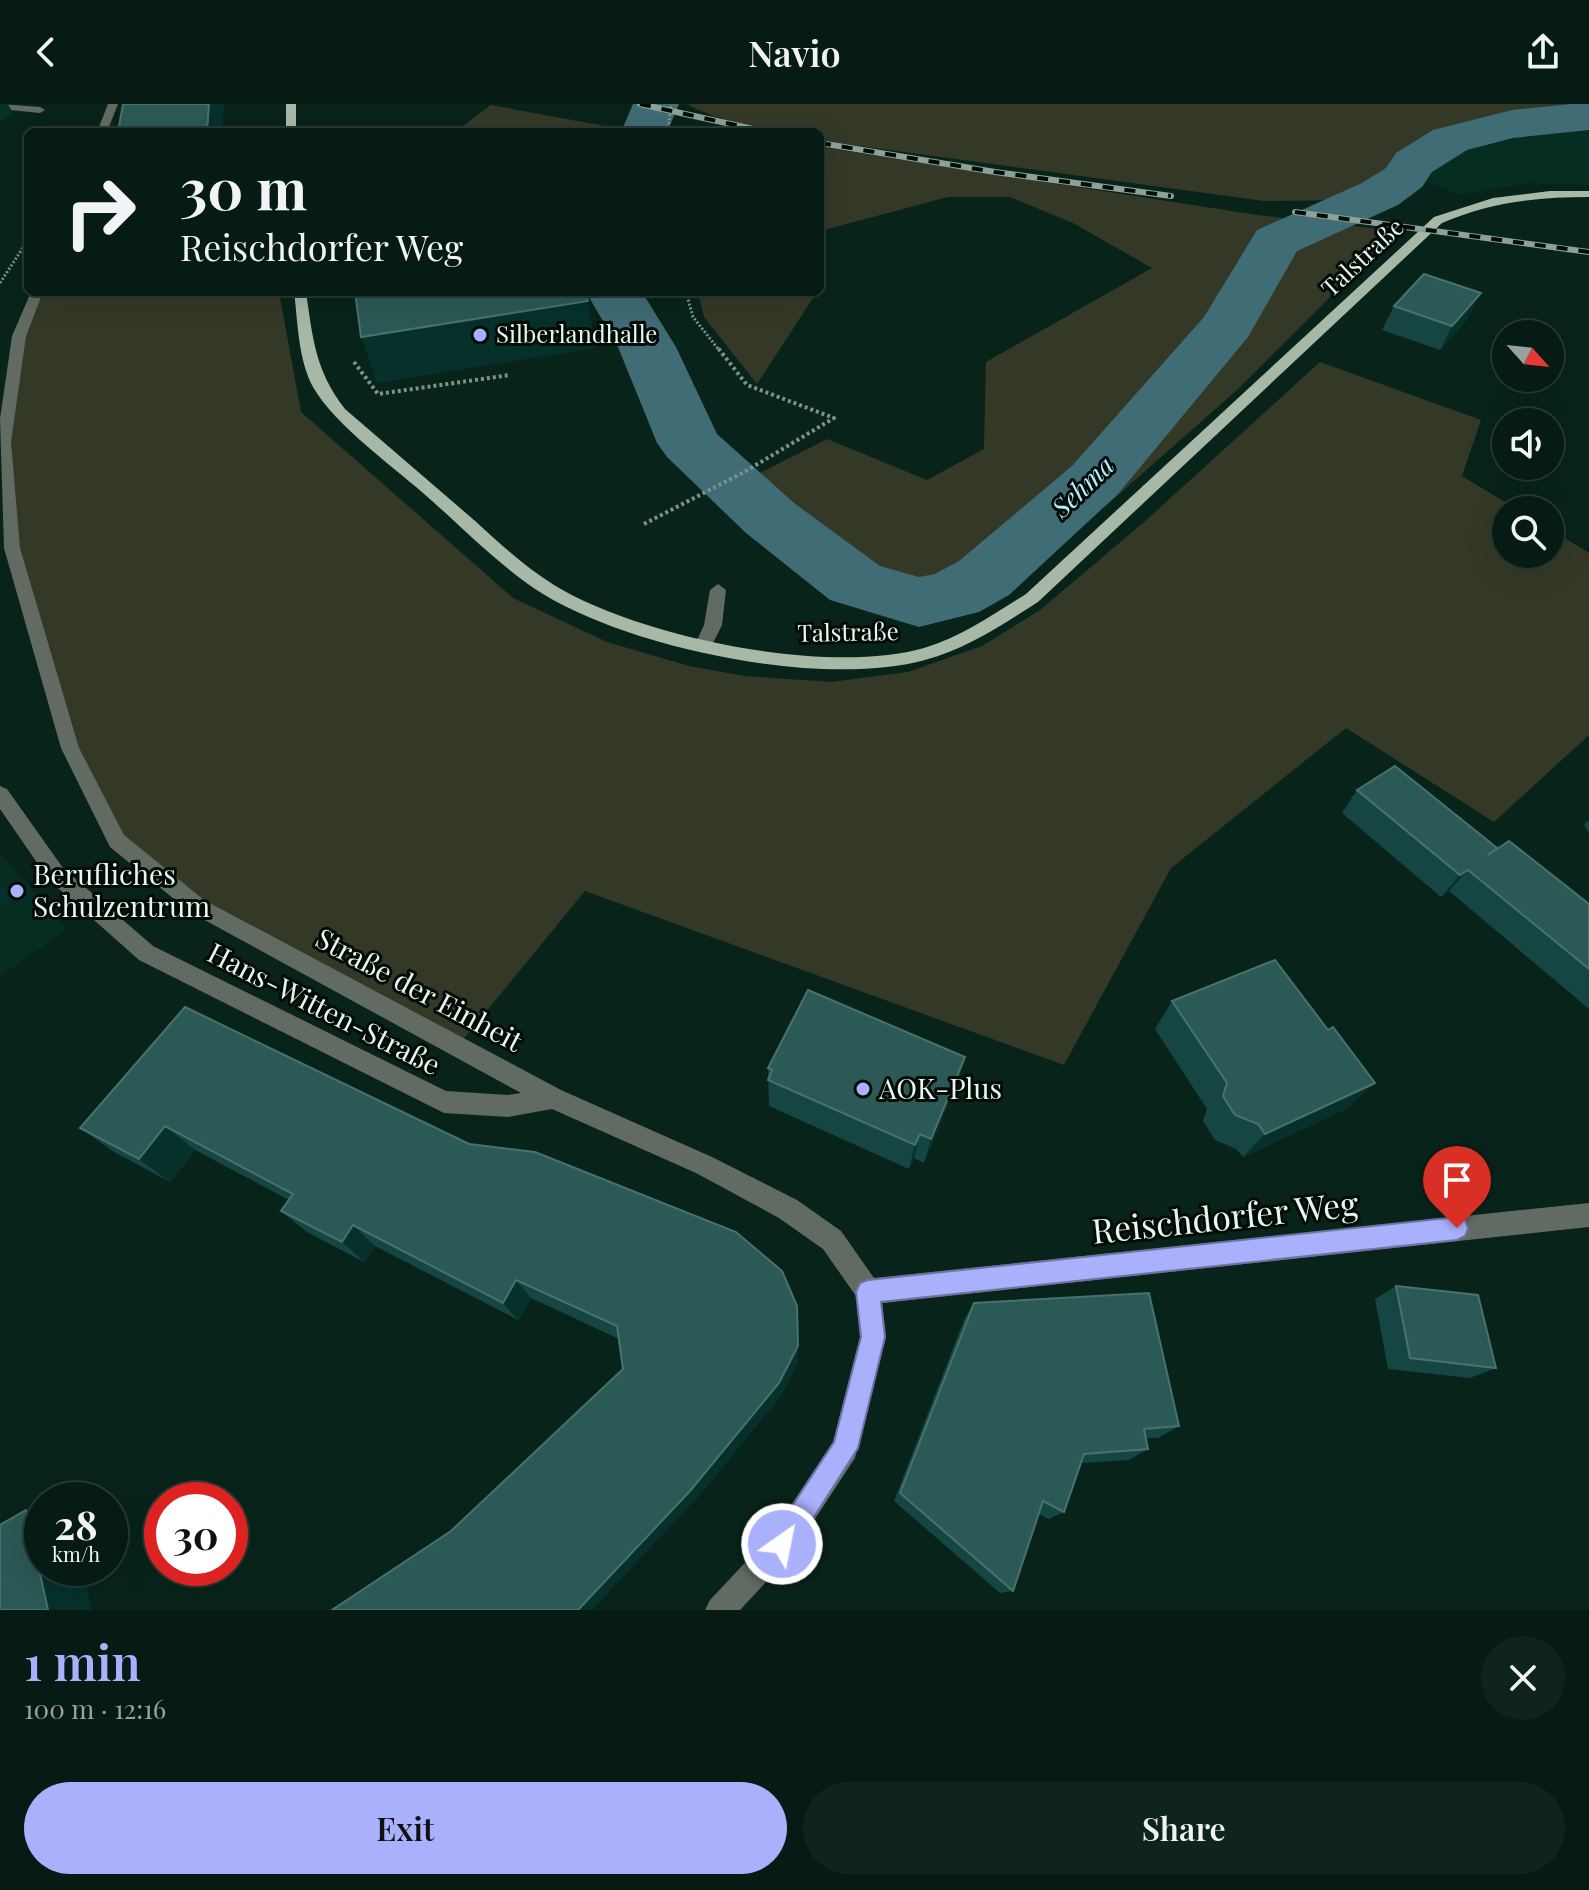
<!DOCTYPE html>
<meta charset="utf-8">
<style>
:root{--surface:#061b14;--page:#0f241d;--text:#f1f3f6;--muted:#98a1a0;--line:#273934;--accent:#a9b0fc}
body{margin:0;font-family:"Playfair Display",serif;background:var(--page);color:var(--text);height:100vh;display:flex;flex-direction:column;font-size:30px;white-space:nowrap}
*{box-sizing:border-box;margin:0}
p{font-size:26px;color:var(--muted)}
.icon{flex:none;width:44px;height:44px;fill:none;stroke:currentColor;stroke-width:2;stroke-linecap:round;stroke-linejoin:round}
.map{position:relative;height:1506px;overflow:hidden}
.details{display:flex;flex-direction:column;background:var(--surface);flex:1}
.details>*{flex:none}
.banner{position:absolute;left:24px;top:24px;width:800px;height:168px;border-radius:12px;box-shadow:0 8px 32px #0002,0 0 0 2px var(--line);background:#061b14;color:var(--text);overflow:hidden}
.needle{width:52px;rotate:117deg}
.buttons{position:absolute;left:1492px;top:216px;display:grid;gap:16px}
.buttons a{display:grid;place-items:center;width:72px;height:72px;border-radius:50%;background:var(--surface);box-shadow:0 8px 32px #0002,0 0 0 2px var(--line);font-size:40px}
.speed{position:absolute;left:24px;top:1378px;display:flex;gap:16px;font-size:40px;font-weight:700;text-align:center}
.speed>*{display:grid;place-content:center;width:104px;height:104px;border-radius:50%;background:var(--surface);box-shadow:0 8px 32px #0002,0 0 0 2px var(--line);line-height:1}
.speed small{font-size:20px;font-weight:400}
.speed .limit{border:12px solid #d22;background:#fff;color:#111}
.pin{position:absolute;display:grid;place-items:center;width:68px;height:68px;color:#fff;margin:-82px -34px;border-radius:50% 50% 50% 0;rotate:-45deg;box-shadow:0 0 8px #0007}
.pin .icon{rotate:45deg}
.me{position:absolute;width:88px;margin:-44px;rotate:33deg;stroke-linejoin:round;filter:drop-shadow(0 0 6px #0008)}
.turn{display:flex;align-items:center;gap:28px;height:168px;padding:0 24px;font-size:36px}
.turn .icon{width:104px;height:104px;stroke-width:2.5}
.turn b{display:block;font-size:56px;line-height:68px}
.round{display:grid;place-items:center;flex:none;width:84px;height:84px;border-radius:42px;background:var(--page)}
.headline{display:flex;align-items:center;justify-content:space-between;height:136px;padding:0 24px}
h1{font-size:48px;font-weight:600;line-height:60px;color:var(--accent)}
.button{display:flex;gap:16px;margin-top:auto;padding:16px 24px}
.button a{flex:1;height:92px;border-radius:48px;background:var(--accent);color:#111;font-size:32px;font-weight:600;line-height:92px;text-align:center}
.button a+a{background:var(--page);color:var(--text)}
header{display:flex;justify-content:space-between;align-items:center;height:104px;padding:0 24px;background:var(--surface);font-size:36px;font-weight:600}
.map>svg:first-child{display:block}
.built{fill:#062d21}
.green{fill:#343927}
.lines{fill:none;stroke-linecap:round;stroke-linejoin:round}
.river{fill:#406c75;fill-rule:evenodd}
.path-far1{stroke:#7c928a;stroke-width:3;stroke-dasharray:2 2;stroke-linecap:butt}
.path{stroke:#7c928a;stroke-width:4;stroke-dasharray:3 3;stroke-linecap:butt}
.minor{fill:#626b62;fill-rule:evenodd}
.major{fill:#a7b9a6;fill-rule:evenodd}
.rail-casing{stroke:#8ca199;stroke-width:6}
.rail{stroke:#030b07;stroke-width:4;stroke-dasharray:11;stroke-linecap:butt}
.wall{fill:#154643}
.shaded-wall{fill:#06312b}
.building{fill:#2b5955;stroke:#48726e;stroke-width:2}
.route{fill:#a9b0fc;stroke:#6e72a4;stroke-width:2}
.poi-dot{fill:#a9b0fc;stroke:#030b07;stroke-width:3}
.labels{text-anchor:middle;stroke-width:6;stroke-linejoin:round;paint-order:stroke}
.far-street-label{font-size:24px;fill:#e6f7ef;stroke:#030b07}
.far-poi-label{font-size:24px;fill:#e6f7ef;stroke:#030b07;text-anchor:start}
.far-water-label{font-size:26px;font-style:italic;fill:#b2f0fd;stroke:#030b07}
.poi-label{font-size:28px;fill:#e6f7ef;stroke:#030b07;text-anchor:start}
.street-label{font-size:28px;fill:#e6f7ef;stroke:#030b07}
.near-street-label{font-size:34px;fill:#e6f7ef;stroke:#030b07}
</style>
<header><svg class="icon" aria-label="back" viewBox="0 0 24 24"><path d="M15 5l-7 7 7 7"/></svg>Navio<svg class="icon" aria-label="share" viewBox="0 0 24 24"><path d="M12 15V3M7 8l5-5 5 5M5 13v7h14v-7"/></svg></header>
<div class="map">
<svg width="1589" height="1506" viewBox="0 0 1589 1506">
<rect width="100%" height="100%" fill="#08241a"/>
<g class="built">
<polygon points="1589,17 1589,81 1531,79 1458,91 1413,71 1422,59 1461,40 1522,21"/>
<polygon points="0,749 67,826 0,872"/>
</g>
<g class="green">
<path d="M687,0H1589V10L1507,18L1445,35L1349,96L1264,97L838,39L820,35V28C778,28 724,21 687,0Z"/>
<polygon points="491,1 605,22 598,28 455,28"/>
<polygon points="820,43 1257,111 1405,128 1378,145 1238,285 1108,400 1000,483 973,492 935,488 881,491 742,378 827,335 927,376 984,345 986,258 1152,164 1073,119 1010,93 948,93 820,127"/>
<polygon points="37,188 279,188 301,308 513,494 607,538 689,562 744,572 832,578 908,568 982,542 1040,506 1143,419 1320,258 1481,316 1462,372 1518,406 1506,406 1506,450 1550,450 1550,425 1589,449 1589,631 1494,718 1346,624 1171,764 1064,961 585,787 457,943 197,802 117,737 70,644 12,444 4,338 19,232"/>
<polygon points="698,188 817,188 757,280 704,213"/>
</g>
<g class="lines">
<g class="river">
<polygon points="633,0 679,0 667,28 621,28"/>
<polygon points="1572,0 1589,0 1589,26 1513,34 1467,46 1432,68 1422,83 1398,101 1297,147 1248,233 1118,390 1009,491 979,508 919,523 830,496 746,429 667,353 657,339 618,243 586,188 642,188 676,243 717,330 794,399 880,462 919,473 935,470 959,457 1072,362 1204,213 1257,126 1362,79 1386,64 1396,49 1433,26 1512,6"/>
</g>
<g class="path-far1">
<polyline points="668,28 671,0"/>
<polyline points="0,179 28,136"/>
<polyline points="686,188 693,213 719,246"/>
</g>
<g class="path">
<polyline points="354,258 378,290 510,271"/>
<polyline points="644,420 746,367 834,314 747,281 718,244"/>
</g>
<g class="minor">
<polygon points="0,0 40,3 45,6 40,9 0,5"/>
<polygon points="108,0 118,0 107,28 97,28"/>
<polygon points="31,188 43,188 26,232 11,338 20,444 79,644 124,731 204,796 561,986 712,1053 797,1096 841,1127 874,1174 1589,1099 1589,1123 882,1199 886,1233 855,1354 792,1450 740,1506 705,1506 710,1496 772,1430 833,1338 860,1233 856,1192 823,1145 779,1114 696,1069 552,1005 508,1013 444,1009 139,856 49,776 0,705 0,682 7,685 63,764 153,842 446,987 508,991 521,989 190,808 110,743 61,644 4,444 0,315 12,232"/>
<polygon points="718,480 726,486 722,521 709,547 703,549 694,543 704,521 710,486"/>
</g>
<g class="major">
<rect x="286" y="0" width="10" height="28"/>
<path d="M1550,87H1589V93C1537,93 1490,98 1442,119L1038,498C1002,521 966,545 925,556C822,584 633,545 543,490C502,464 467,428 431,396C397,365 335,322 313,283C298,255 298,219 294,188H306C313,235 315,266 345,305C388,342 431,379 474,416C499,439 525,463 554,481C639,533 827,572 924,544C961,533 994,510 1026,490L1434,113L1493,94Z"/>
</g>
<g class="rail-casing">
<g id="rail">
<polyline points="640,0 767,28"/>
<polyline points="820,39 995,68 1171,92"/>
<polyline points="1295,108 1589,148"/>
</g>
</g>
<use href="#rail" class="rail"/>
</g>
<g class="wall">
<polygon points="1394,202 1468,214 1440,246 1382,226"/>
<polygon points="1357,686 1497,744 1589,800 1589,903 1588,904 1449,787 1441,793 1342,709"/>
<polygon points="1589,716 1589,730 1584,720"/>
<polygon points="1172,897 1348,1004 1243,1053 1236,1045 1215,1036 1203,1017 1207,1005 1155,925"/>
<polygon points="185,903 798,1242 798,1257 780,1293 696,1395 451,1427 623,1265 619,1235 531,1194 518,1216 375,1142 364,1158 307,1128 281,1107 289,1096 195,1046 170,1078 114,1048 80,1024"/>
<polygon points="965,953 957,979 924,1059 914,1054 909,1065 769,1002 768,964"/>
<polygon points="1396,1182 1496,1264 1470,1274 1388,1265 1375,1195"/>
<polygon points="974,1199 1179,1322 1158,1334 1146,1334 1148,1345 1129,1356 1081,1359 1064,1408 1049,1415 1039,1410 1013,1487 1000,1489 894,1397 964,1216"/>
</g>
<g class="shaded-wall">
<polygon points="0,0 8,0 13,9 0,17"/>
<polygon points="209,0 224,0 222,28 207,28"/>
<polygon points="1481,189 1468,214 1440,246 1452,222"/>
<polygon points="588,197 595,244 377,279 361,233"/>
<polygon points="1468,766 1449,787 1441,793 1460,771"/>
<polygon points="0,781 12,795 0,803"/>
<polygon points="965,953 957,979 924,1059 931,1035"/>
<polygon points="1375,979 1348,1004 1243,1053 1265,1030"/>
<polygon points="165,1022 195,1046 170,1078 139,1055"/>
<polygon points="920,1030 914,1054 909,1065 915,1041"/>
<polygon points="353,1121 375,1142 364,1158 342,1138"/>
<polygon points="516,1176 531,1194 518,1216 503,1199"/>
<polygon points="798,1242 798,1257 780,1293 696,1395 592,1506 578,1506"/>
<polygon points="26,1406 42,1408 42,1464 82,1464 92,1506 48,1506"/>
</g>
<g class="building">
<polygon points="123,0 209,0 207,28 118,28"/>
<polygon points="1424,170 1481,189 1452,222 1394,202"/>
<polygon points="355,188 584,188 588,197 361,233"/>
<polygon points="1395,662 1497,744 1488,751 1509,737 1589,800 1589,865 1468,766 1460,771 1357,686"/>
<polygon points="1275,856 1328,926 1333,923 1375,979 1265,1030 1258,1020 1235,1011 1223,992 1227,979 1172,897"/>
<polygon points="808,886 965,953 931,1035 920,1030 915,1041 768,976 772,966 768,964"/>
<polygon points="185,903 469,1040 535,1048 736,1128 782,1167 797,1202 798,1242 779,1279 690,1387 578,1506 332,1506 451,1427 623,1265 617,1222 516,1176 503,1199 353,1121 342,1138 281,1107 293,1090 165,1022 139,1055 80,1024"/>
<polygon points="1396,1182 1478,1191 1496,1264 1410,1254"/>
<polygon points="1149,1189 1179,1322 1144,1325 1148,1345 1084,1350 1064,1408 1043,1397 1013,1487 900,1389 974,1199"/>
<polygon points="26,1406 48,1506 0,1506 0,1421"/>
</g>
<polygon class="route" points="1457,1113 1465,1116 1468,1124 1465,1132 1457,1136 881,1198 885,1233 858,1344 791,1449 782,1453 773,1449 769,1440 773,1431 834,1338 861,1233 856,1188 860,1179 868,1176"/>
<g class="poi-dot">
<circle cx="480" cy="231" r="8"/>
<circle cx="17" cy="787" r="8"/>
<circle cx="863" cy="985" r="8"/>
</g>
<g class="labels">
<g class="far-street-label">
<text transform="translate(1363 154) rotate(-43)" y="8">Talstraße</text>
<text transform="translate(848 529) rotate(-1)" y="8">Talstraße</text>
</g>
<g class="far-poi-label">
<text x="496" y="239">Silberlandhalle</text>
</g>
<g class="far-water-label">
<text transform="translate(1083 383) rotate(-44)" y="9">Sehma</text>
</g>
<g class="poi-label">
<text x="33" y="781">Berufliches<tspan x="33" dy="32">Schulzentrum</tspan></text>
<text x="879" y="995">AOK-Plus</text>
</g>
<g class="street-label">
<text transform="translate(419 886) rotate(28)" y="10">Straße der Einheit</text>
<text transform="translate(324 905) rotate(27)" y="10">Hans-Witten-Straße</text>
</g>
<g class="near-street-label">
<text transform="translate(1225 1114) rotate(-6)" y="12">Reischdorfer Weg</text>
</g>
</g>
</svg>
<div class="buttons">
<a><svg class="needle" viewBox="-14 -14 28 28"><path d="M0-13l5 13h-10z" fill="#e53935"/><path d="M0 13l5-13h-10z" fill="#98a1a0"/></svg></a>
<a><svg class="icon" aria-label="sound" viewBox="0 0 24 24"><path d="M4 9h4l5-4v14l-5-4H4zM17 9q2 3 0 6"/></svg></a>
<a><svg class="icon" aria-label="search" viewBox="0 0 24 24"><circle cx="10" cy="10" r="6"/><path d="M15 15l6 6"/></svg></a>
</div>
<div class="speed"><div>28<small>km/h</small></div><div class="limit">30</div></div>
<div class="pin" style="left:1457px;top:1124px;background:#d93025"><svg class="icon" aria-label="arrive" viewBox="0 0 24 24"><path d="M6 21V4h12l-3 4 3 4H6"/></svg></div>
<svg class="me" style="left:782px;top:1440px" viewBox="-20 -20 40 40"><circle r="17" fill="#a9b0fc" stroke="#fff" stroke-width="3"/><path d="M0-11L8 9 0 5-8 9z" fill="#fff"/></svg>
<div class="banner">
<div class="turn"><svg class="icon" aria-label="right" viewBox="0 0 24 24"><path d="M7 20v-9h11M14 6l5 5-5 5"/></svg><div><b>30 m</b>Reischdorfer Weg</div></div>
</div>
</div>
<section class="details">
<div class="headline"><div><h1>1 min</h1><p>100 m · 12:16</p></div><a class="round"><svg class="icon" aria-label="close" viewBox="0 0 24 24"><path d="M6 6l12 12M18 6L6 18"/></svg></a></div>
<div class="button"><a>Exit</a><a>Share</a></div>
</section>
